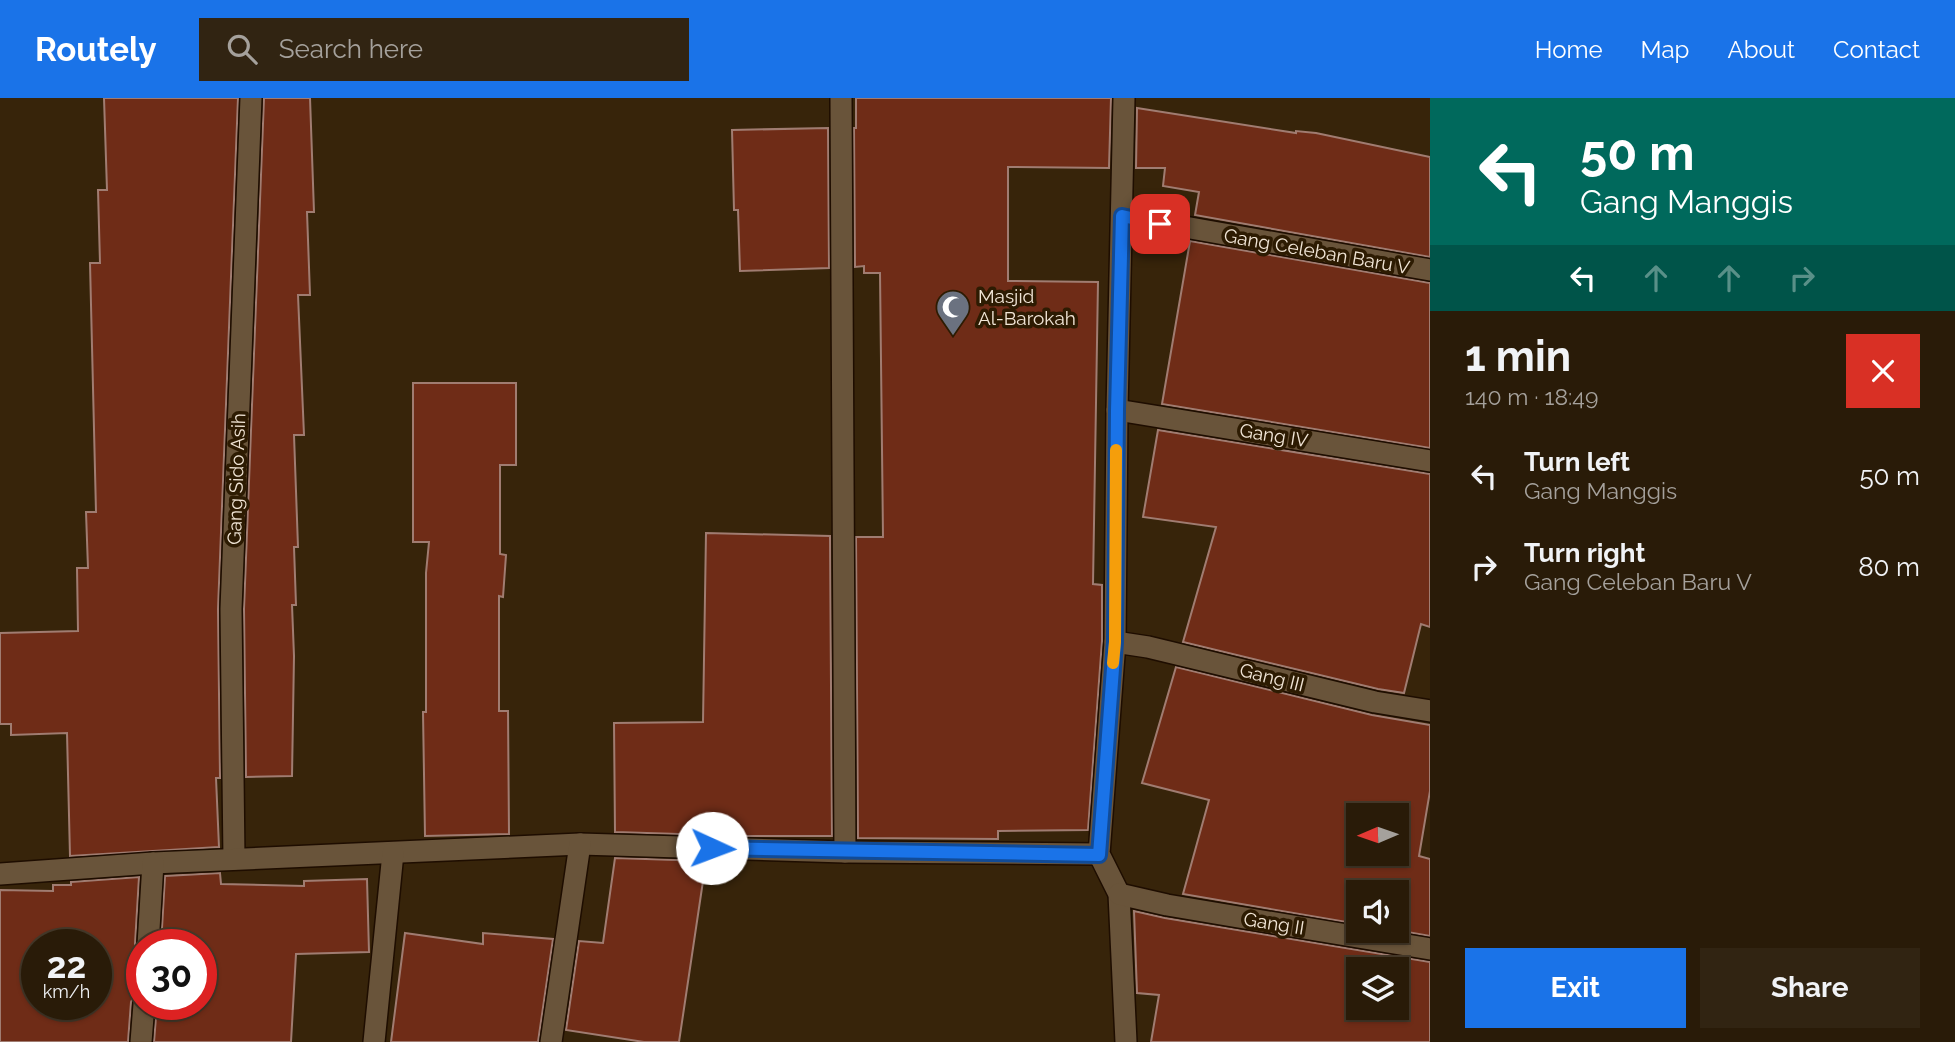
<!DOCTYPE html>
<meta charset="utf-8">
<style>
:root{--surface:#291b08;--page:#312412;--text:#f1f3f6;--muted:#a5a19c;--line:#453929;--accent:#1a73e8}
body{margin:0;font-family:Raleway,sans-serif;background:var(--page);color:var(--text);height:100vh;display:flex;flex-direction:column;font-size:26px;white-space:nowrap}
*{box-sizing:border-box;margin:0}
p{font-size:23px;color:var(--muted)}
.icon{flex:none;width:38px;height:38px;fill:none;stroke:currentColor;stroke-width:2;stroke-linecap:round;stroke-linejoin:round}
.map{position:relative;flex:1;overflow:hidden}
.details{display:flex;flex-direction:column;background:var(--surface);width:525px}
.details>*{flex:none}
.hud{background:#00695c;color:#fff;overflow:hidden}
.needle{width:46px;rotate:268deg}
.tools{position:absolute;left:1346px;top:705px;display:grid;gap:14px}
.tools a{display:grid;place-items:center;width:63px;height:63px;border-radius:0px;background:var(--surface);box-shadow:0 2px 5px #0004,0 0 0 2px var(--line);font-size:35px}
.speed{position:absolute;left:21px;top:831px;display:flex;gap:14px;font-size:35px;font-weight:700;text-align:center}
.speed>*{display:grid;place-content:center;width:91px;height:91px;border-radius:50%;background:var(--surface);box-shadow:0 2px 5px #0004,0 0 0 2px var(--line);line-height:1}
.speed small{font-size:18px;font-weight:400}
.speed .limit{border:10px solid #d22;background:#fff;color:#111}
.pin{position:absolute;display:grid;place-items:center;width:60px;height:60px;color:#fff;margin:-30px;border-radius:14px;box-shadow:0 4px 10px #0006}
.me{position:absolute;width:77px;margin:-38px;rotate:92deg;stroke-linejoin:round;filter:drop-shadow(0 0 5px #0008)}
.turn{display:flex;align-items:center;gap:24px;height:147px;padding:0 35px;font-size:32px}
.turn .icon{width:91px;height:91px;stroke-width:2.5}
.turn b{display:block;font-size:49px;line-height:60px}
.lanes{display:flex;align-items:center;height:66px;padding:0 35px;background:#0003;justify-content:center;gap:35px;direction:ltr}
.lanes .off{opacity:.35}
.round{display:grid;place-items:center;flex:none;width:74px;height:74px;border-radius:0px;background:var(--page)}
.summary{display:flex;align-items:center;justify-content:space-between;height:119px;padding:0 35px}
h1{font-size:42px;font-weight:700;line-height:52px}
.button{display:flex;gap:14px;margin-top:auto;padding:14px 35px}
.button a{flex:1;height:80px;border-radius:0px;background:var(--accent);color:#fff;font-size:28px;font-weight:700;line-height:80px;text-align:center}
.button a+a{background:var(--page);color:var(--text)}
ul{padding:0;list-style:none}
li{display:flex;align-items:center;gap:21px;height:91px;padding:0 35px}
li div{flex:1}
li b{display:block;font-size:26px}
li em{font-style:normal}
header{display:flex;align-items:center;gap:42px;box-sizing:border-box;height:98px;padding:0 35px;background:var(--accent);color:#fff}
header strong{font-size:33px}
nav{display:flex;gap:38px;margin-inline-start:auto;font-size:24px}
.search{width:490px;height:63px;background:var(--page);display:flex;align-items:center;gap:18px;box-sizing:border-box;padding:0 24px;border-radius:0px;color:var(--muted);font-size:26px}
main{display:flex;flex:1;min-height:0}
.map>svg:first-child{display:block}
.building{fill:#6f2c17;stroke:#a07c71;stroke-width:2;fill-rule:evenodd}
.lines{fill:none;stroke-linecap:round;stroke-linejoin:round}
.minor-casing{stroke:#1e0d00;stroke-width:24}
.minor{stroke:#69543a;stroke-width:21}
.route-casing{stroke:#114b97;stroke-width:18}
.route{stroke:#1a73e8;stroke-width:12}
.slow{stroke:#f59e0b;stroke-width:12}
.labels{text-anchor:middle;stroke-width:7;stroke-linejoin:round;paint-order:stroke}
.street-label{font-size:19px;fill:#f1e5d6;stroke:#2d1b02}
.poi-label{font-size:19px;fill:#f1e5d6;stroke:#2d1b02;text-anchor:start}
</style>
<header>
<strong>Routely</strong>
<div class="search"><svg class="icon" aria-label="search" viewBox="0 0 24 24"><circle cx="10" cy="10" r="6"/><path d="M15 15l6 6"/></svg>Search here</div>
<nav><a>Home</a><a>Map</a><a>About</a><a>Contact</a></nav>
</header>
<main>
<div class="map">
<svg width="1430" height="944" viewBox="0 0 1430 944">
<rect width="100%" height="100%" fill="#37240a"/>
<g class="building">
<polygon points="104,0 238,0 218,511 220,680 216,680 219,749 70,758 67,635 11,637 11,626 0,626 0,535 78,533 77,470 88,470 86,414 96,414 90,165 100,165 98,92 107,92"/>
<polygon points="264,0 310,0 314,114 307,114 310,197 298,197 304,337 294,337 298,449 294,449 296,507 292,507 294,558 292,678 246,679 244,511"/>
<polygon points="856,0 1111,0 1109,70 1008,69 1008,183 1098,184 1093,486 1102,487 1102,543 1088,732 998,733 998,741 858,740 856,439 883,439 880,175 864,175 864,168 855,169 854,30 856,30"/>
<polygon points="1137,10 1296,35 1296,33 1316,35 1430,59 1430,159 1195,117 1199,94 1163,88 1165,70 1136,70"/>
<polygon points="828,30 829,170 740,173 738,112 734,112 732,32"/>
<polygon points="1190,143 1430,185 1430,350 1162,306"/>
<polygon points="413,285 516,285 516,367 500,367 500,456 506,457 503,499 499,498 499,613 508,613 509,736 425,738 423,614 426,614 426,475 429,444 413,444"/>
<polygon points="1158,332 1430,376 1430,529 1421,526 1404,595 1378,591 1183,544 1216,429 1143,419"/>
<polygon points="706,435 830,438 832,738 743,738 615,734 614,625 703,624"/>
<path d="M1176,569L1372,617L1430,627V693L1419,758L1430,761V838L1396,832V794H1358V826L1183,796L1209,702L1142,685ZM1358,718H1396V756H1358Z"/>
<polygon points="615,760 706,763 679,944 644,944 566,932 579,843 603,845"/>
<polygon points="220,775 221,786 304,788 304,783 367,781 369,854 296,856 291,944 154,944 157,906 201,906 201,847 161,847 165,778"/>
<path d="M139,779L135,846L137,853L142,858V893L134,898L131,904L128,944H0V792L53,793V787H71V784ZM37,847H96V906H37Z"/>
<path d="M1134,813L1165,820L1430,864V944H1151L1159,897L1137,895ZM1358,872H1396V910H1358Z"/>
<polygon points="405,835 483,846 483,835 553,841 538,944 391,944"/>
</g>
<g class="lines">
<g class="minor-casing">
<g id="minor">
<polyline points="841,0 845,754"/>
<polyline points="1124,0 1117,312 1115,544 1099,756 1119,796 1126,944"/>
<polyline points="1122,118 1430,172"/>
<polyline points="1117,312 1430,363"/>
<polyline points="1115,544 1148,549 1375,604 1430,613"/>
<polyline points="234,761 231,511 251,0"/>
<polyline points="0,776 153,765 580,746 845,754 1099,756"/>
<polyline points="1119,796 1167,807 1430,851"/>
<polyline points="148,847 153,765"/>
<polyline points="141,944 144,906"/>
<polyline points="374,944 393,755"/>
<polyline points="551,944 580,746"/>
</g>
</g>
<use href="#minor" class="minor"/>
</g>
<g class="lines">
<g class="route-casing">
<polyline id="route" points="712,750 1099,757 1115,544 1117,312 1122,118 1160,126"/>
</g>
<use href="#route" class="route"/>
<polyline class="slow" points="1113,565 1115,544 1116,352"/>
</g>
<defs>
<g id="mosque-pin" transform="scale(1.75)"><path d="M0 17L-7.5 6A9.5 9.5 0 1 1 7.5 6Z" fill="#6b7280" stroke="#2d1b02"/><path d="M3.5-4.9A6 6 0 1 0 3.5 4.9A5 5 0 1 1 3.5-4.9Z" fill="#fff"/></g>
</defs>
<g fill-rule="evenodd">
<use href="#mosque-pin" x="953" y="209"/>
</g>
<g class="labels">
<g class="street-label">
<text transform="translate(1317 153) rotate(10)" y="7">Gang Celeban Baru V</text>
<text transform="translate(1274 337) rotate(9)" y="7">Gang IV</text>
<text transform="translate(236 381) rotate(-88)" y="7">Gang Sido Asih</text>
<text transform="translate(1272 579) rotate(14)" y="7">Gang III</text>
<text transform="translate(1274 825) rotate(9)" y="7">Gang II</text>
</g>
<g class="poi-label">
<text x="978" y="205">Masjid<tspan x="978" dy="22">Al-Barokah</tspan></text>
</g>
</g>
</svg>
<div class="tools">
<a><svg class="needle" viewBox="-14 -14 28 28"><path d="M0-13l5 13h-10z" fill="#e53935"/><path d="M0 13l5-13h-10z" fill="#a5a19c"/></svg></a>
<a><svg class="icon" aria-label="sound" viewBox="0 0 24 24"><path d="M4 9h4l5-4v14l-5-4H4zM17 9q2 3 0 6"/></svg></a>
<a><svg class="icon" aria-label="layers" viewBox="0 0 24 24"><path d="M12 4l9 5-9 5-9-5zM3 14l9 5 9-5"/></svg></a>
</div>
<div class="speed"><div>22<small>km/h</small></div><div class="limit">30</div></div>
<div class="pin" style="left:1160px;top:126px;background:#d93025"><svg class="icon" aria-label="arrive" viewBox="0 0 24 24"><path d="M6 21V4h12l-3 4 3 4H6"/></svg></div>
<svg class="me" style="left:712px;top:750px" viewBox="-20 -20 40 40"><circle r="19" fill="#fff"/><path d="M0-13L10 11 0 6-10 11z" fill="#1a73e8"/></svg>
</div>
<section class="details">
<div class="hud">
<div class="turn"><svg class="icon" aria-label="left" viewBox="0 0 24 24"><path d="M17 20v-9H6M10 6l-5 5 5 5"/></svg><div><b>50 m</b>Gang Manggis</div></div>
<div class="lanes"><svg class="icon" aria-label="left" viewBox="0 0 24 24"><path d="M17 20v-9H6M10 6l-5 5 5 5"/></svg><svg class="icon off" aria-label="ahead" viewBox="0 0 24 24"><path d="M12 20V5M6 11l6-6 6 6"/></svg><svg class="icon off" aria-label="ahead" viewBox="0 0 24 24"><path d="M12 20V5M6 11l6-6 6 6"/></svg><svg class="icon off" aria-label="right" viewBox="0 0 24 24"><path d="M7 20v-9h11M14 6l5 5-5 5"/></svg></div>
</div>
<div class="summary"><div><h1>1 min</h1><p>140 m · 18:49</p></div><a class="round" style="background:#d93025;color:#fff"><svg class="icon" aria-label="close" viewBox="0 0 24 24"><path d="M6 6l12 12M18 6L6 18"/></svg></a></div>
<ul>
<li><svg class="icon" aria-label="left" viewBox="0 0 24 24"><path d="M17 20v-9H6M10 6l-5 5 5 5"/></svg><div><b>Turn left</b><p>Gang Manggis</p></div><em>50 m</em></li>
<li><svg class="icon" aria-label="right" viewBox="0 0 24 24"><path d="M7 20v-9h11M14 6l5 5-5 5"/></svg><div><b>Turn right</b><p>Gang Celeban Baru V</p></div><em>80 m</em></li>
</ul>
<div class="button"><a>Exit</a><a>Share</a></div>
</section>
</main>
